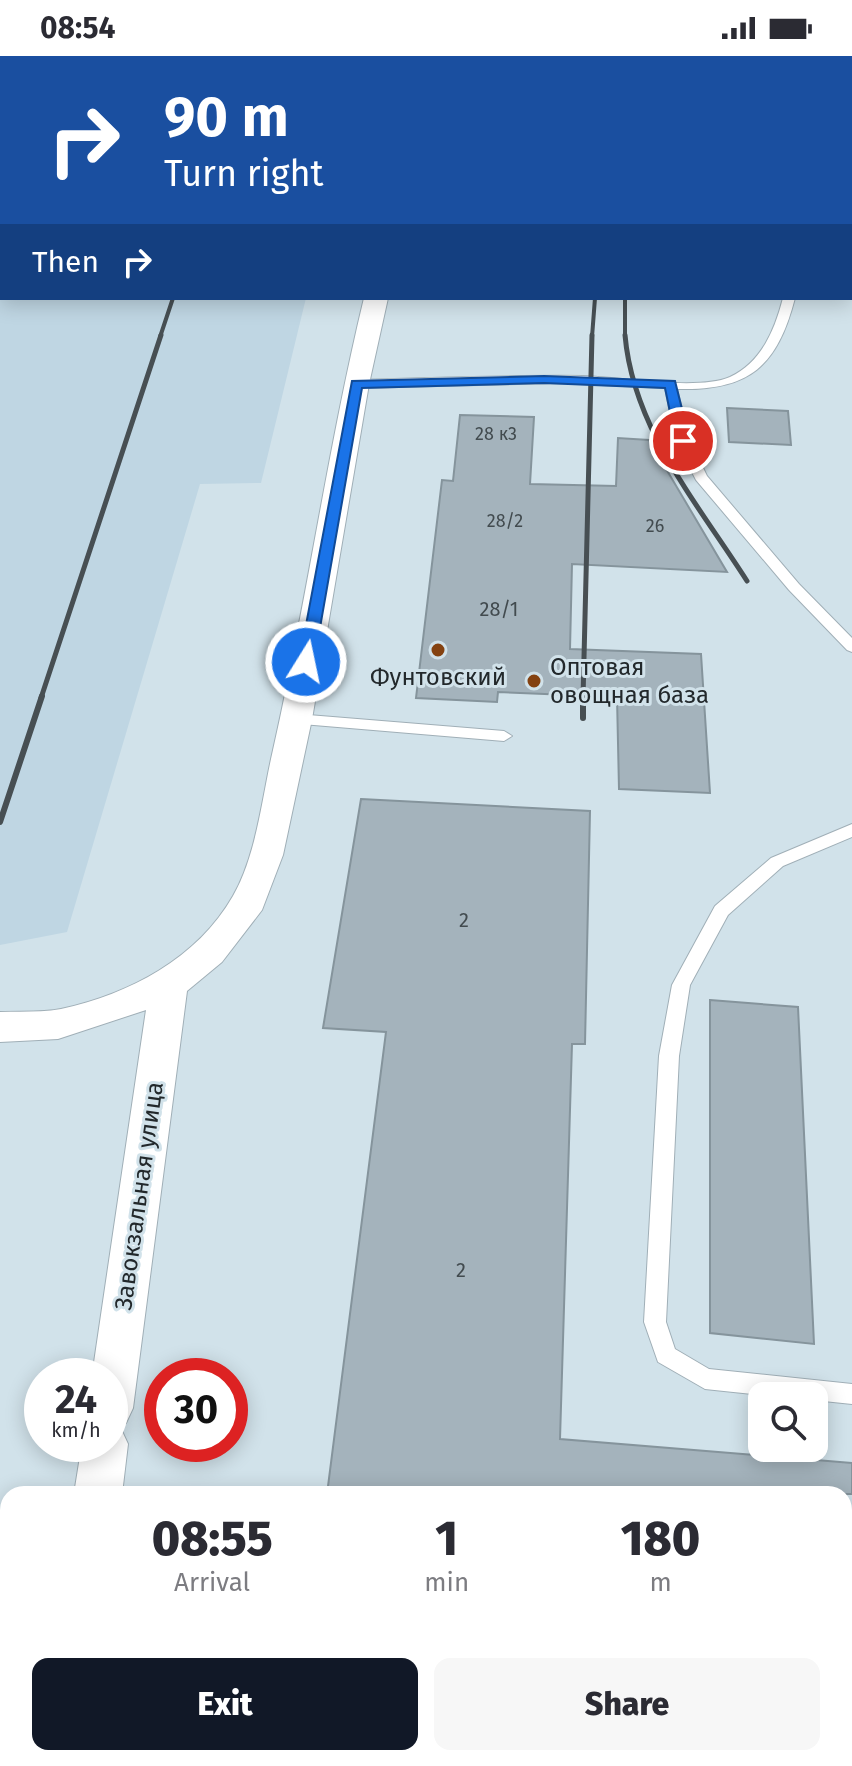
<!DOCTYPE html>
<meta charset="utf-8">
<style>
:root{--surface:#fff;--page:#f7f7f7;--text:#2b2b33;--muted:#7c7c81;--accent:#111827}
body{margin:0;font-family:"Fira Sans",sans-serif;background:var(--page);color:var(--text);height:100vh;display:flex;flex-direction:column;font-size:30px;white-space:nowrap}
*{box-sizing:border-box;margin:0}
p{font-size:26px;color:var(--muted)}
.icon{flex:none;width:44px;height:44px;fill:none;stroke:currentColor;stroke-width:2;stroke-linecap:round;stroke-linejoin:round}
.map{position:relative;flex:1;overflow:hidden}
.drawer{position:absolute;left:0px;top:1430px;width:852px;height:280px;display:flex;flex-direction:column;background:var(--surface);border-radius:24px 24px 0 0;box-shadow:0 4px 20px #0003}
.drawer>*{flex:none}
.guide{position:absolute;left:0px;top:0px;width:852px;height:244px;box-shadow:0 4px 20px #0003;background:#1a4fa0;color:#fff;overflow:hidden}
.tools{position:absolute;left:748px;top:1326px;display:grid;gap:16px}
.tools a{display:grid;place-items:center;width:80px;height:80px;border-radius:16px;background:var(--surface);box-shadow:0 4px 20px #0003;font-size:40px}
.speed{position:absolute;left:24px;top:1302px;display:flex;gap:16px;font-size:40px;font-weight:700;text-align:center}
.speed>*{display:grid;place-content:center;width:104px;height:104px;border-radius:50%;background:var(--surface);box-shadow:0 4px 20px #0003;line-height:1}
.speed small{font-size:20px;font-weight:400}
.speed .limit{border:12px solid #d22;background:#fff;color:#111}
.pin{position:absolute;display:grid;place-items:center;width:68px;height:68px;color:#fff;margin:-34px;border:4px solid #fff;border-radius:50%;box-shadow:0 2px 8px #0007}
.me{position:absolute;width:88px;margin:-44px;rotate:10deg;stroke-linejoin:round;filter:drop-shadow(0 0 6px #0008)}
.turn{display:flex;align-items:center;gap:28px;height:168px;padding:0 32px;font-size:36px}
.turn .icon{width:104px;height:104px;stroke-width:2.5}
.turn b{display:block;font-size:56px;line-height:68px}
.then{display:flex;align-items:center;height:76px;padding:0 32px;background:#0003;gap:16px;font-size:30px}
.eta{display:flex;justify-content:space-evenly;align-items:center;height:136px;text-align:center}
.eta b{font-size:48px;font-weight:800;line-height:56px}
.action{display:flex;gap:16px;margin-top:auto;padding:16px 32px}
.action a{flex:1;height:92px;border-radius:16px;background:var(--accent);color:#fff;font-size:32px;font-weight:800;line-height:92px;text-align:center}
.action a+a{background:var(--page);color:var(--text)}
.status{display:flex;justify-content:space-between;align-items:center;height:56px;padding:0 40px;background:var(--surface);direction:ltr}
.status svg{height:22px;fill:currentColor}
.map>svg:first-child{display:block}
.built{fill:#bfd6e3}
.building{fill:#a4b3bc;stroke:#85949c;stroke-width:2}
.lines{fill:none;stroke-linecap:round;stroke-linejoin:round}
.lane-casing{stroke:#a0afb7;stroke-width:2}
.street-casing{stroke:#a0afb7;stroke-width:2}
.lane{fill:#fff;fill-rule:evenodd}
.street{fill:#fff;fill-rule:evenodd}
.rail-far2{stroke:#474f53;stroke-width:4}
.rail-far1{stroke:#474f53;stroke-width:5}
.rail{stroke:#474f53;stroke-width:6}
.route{fill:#1a73e8;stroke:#114b97;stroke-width:2}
.poi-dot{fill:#844211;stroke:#d1e2ea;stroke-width:3}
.labels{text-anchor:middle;stroke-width:6;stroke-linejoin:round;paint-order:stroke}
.far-number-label{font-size:18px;fill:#424b4f}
.number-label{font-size:20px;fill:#424b4f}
.poi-label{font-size:24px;fill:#22282b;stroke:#d1e2ea;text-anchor:start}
.street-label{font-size:24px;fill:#22282b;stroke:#d1e2ea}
</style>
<div class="status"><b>08:54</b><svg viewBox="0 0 49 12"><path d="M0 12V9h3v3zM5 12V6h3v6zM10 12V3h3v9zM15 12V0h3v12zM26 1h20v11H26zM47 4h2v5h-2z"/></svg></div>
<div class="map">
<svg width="852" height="1710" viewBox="0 0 852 1710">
<rect width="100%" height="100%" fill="#d1e2ea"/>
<g class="built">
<polygon points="18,0 476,0 17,2"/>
<polygon points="0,17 2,242 306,242 261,427 200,428 67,876 0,889"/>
</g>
<g class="building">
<polygon points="727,352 788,355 791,389 729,386"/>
<polygon points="460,359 534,361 530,428 616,430 618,382 649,384 727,516 572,508 570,593 701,598 710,737 619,733 617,641 498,636 497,646 416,642 442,424 453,425"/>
<polygon points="361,743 590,755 585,988 572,988 560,1383 852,1407 852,1438 327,1438 386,976 323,972"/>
<polygon points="710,944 798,951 814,1288 710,1277"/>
</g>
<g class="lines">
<g class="lane-casing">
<g id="lane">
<path d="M783,242H795C777,311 749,335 677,333L690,385L707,420L799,528L852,582V596L847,594L789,534L696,424L676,385L665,332L559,327L356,332L350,328L356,324C432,322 508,319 583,320C620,321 698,335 730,321C762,306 775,273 783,242Z"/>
<polygon points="296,658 504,675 512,680 504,685 290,667 288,663 290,659"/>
<polygon points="852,768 852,781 783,810 728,859 690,929 679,1000 666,1266 675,1293 709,1313 852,1328 852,1348 814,1344 814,1340 771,1340 705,1333 658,1306 644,1266 659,1000 672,929 715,850 771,802"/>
<polygon points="844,1556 852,1557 852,1583 844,1582"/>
<polygon points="8,1655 8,1681 0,1684 0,1658"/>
<polygon points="651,1702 677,1702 678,1710 652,1710"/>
</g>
</g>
<g class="street-casing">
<g id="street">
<polygon points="511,0 531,0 510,2"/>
<path d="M364,242H388L369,328L312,663L283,799L262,854L222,906L187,935L133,1352L126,1367L116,1371L121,1373L128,1388L122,1438H74L82,1388H110V1320H92L146,954L58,983L0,986V956C20,955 41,957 61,953C129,938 197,903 233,840C257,798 262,741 273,694C307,544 328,391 364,242Z"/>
<polygon points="85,1702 137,1702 139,1710 87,1710"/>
</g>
</g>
<use href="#lane" class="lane"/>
<use href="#street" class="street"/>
<g class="rail-far2">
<polyline points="752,2 755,0"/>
<polyline points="850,224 852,236"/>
<polyline points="625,242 625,281"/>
<polyline points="160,281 173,242"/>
<polyline points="592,281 595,242"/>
</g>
<g class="rail-far1">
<path d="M625,279C633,373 698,448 747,525"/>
<polyline points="41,642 161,279"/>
<polyline points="583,642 592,279"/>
</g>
<g class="rail">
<polyline points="583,662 583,640"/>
<polyline points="0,766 42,640"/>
</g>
</g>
<polygon class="route" points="544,320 675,325 690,385 683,389 676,385 665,332 544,327 362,332 314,606 306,611 301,609 299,606 352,325"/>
<g class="poi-dot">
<circle cx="438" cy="594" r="8"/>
<circle cx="534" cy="625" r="8"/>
</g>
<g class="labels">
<g class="far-number-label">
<text x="496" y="384">28 к3</text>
<text x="505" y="471">28/2</text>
<text x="655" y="476">26</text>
</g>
<g class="number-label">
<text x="499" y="560">28/1</text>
<text x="464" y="871">2</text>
<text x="461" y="1221">2</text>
</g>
<g class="poi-label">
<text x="550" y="619">Оптовая<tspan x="550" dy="28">овощная база</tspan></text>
<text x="438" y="629" text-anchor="middle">Фунтовский</text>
</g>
<g class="street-label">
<text transform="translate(139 1140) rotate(-82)" y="8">Завокзальная улица</text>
</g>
</g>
</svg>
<div class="tools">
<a><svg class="icon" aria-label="search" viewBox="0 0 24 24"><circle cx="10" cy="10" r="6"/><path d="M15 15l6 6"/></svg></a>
</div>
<div class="speed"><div>24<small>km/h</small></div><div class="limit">30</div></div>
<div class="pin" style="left:683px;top:385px;background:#d93025"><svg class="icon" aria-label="arrive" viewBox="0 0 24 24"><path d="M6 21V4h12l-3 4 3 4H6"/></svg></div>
<svg class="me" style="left:306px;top:606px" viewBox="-20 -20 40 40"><circle r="17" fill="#1a73e8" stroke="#fff" stroke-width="3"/><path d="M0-11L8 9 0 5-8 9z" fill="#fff"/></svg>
<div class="guide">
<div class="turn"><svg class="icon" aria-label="right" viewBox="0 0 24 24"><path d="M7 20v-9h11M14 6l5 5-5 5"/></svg><div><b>90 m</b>Turn right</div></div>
<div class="then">Then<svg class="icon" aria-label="right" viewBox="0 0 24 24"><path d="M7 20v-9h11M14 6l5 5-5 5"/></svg></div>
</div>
<section class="drawer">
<div class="eta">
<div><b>08:55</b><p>Arrival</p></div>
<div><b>1</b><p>min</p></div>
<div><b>180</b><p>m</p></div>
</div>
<div class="action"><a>Exit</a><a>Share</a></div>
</section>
</div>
